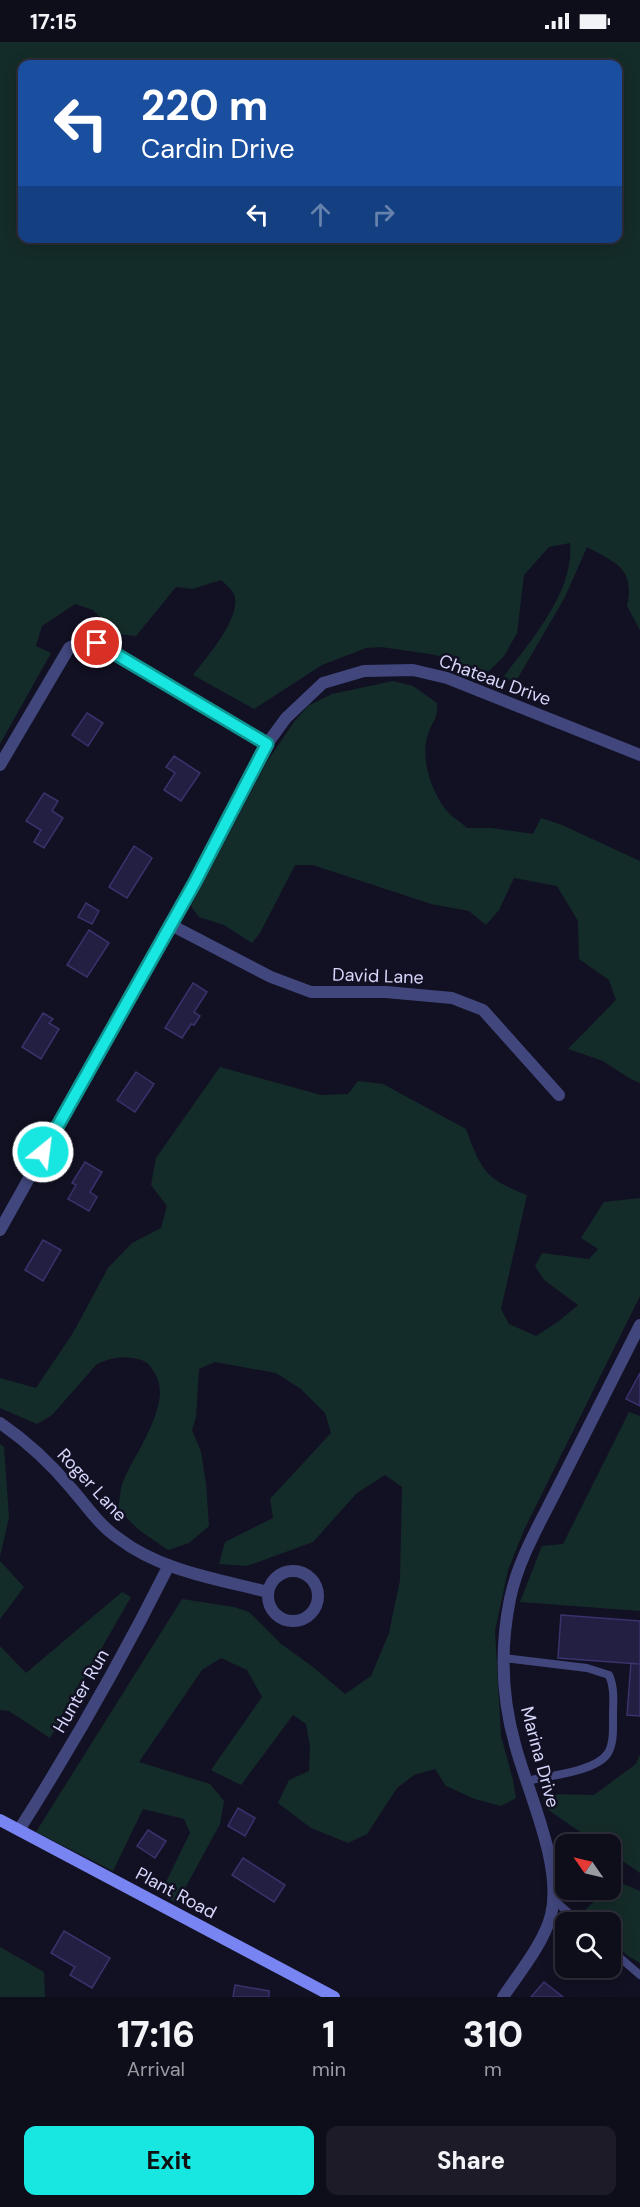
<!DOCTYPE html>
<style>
:root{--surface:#0e0d1a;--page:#1c1b27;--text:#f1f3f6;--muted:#9b9ca2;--line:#2e2d39;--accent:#18e6e1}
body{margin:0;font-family:"DM Sans",sans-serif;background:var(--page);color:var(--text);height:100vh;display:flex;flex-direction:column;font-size:22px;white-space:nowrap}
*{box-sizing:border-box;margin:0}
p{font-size:20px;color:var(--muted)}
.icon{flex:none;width:33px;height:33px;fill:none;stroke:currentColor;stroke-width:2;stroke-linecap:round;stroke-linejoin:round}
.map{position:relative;height:1955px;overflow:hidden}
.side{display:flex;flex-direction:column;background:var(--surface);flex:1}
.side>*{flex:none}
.guide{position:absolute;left:18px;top:18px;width:604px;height:183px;border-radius:12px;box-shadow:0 3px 15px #0003,0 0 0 2px var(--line);background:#1a4fa0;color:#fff;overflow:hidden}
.needle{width:39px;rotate:304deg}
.buttons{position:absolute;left:555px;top:1792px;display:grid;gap:12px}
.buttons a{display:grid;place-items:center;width:66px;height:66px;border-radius:12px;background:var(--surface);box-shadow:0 3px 15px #0003,0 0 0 2px var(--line);font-size:30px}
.pin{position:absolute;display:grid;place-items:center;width:51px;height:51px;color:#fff;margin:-26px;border:3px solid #fff;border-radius:50%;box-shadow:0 2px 6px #0007}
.me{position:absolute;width:66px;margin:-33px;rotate:29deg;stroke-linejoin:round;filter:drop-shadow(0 0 4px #0008)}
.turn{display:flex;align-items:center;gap:21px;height:126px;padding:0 24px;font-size:27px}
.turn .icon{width:78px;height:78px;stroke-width:2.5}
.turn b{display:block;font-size:42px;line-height:51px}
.lanes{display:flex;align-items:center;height:57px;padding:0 24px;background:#0003;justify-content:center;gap:30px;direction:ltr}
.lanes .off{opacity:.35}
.eta{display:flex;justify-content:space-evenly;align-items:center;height:102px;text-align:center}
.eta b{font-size:36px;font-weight:800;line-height:42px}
.button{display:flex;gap:12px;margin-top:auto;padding:12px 24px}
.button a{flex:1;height:69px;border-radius:12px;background:var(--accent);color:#111;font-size:24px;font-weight:800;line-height:69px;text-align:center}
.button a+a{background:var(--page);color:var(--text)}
.status{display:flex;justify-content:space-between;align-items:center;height:42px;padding:0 30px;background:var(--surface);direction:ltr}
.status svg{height:16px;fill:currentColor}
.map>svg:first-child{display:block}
.green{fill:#142c29;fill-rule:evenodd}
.building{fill:#221f42;stroke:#37336c;stroke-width:1.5}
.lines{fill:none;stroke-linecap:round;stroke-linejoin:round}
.lane{stroke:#41467d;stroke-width:8}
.street{stroke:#41467d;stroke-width:12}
.secondary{stroke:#7884f1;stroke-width:12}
.route-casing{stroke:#109692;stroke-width:15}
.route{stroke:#18e6e1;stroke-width:10}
.labels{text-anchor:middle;stroke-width:5;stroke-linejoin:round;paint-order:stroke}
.street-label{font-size:18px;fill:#d7d7fb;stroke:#121123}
</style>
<div class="status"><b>17:15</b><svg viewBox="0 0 49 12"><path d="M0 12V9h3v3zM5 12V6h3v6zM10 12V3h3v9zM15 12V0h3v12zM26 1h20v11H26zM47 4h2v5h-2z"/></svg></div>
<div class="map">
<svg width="640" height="1955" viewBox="0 0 640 1955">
<rect width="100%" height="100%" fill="#121123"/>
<g class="green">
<path d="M0,0H640V588L627,564C635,527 617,521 587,505L565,555L515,641L504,634C531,599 575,548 570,501L549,505L524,533L517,591L504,614L489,629L467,626L454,619L436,613L381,605L366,606L322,623L254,667L193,633C206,616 243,574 234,552C232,547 225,542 221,538L192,547L176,545L136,594L116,592L93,568L75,562L42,584L36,604L51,611L0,702ZM22,22H618V196H22Z"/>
<path d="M393,639L413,644L437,661C438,677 433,678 428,692C420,716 431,749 446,768C452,775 461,780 467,786H492L533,792L541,776L562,783L640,819V1041L629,1036L603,1019L568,1007L616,958L609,938L579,917L578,879L557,844L514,836L499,868L486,883L469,869L431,862L313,823H295L260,891L252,901L224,883L199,875L191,864L268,718L294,680L308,664L332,652Z"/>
<path d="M220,1025L321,1053L348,1052L358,1039L383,1042L466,1087C481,1128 485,1137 527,1153L501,1267L509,1282L536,1294L559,1279L578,1263L544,1238L535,1224L542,1211L589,1217L598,1207L581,1196L604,1160L640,1156V1254L524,1488L508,1528L495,1589L501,1694L513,1738L516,1756L501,1764L475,1757L446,1744L435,1727L414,1733L397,1746L367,1792L348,1801L311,1786L278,1761L289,1738L309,1729L310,1704L306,1682L293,1673L241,1743L211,1728L262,1655L247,1628L221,1616L202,1628L139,1720L210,1742L224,1759L220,1782L177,1861L160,1852L190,1791L184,1777L143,1767L113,1829L36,1790L182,1557L234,1565L249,1570L280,1601L313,1625L345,1652L371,1634L389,1591L400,1538L402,1445L385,1433L357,1451L313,1500L247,1524L219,1522L225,1500L273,1476L270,1457L331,1391L325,1371L301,1347L276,1331L215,1320L199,1327L196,1375L192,1388L201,1410L206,1442L209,1484L189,1501L168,1508L139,1488L118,1467C120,1458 120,1448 123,1440C134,1412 175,1360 154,1330C150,1324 148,1320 141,1318C127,1313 111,1315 97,1322L52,1373L37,1382L0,1366V1336L36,1346L73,1291L108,1226L132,1201L161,1186L167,1164L151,1143L156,1116Z"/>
<polygon points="629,1370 640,1374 640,1569 520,1560 542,1504 563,1502"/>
<polygon points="0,1402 4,1405 9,1475 0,1515"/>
<polygon points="0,1519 24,1545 0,1577"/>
<polygon points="122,1550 131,1555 50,1696 9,1669 0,1668 0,1604 26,1631"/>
<polygon points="640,1712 640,1831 611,1811 610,1803 599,1803 547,1767 542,1752 594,1753 636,1722"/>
<polygon points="617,1839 640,1849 640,1921 628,1914 611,1898 610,1881 592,1881 586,1867 607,1848 610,1848 611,1845"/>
<polygon points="0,1905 44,1930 45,1955 0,1955"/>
</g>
<g class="building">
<polygon points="87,671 103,681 88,704 72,693"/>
<polygon points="174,714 200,731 181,759 164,748 175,731 166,725"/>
<polygon points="44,751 58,759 52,769 63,776 44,806 34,800 41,788 26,779"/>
<polygon points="134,804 152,816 127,856 109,845"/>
<polygon points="86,861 99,869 92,882 78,875"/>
<polygon points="89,888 109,901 87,935 67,923"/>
<polygon points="193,941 207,950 194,970 200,974 194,983 191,982 182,996 165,986"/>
<polygon points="43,971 53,977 49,981 59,987 41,1017 22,1005"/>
<polygon points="136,1030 154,1042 135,1070 117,1058"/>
<polygon points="85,1120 102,1130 90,1150 97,1155 89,1169 68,1157 76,1143 72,1141"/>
<polygon points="43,1198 61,1208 43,1239 25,1228"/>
<polygon points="640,1331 640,1364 626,1357"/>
<polygon points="561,1573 640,1579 640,1674 627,1673 631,1621 639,1622 558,1616"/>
<polygon points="238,1766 255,1776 245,1794 228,1784"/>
<polygon points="148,1788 166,1799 155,1816 137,1804"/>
<polygon points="243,1816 285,1843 274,1860 232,1833"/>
<polygon points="64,1889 110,1916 92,1946 70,1933 75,1925 51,1911"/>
<polygon points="544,1940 563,1955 531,1955"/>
<polygon points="235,1943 269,1949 269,1955 233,1955"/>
</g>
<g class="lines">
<g class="lane">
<path d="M503,1616L587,1626L609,1633C615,1646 613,1661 613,1674C613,1686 614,1701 608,1711C596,1730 547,1734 526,1739"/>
<polyline points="553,1857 580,1881"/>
<polyline points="610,1907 640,1933"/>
</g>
<g class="street">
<path d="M0,723L69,606C79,600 86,598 97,601L267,702"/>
<polyline points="171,883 271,935 311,950 386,950 452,956 483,968 559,1053"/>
<polyline points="0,1188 195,840 267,702 286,676 323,641 364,629 413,628 447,636 640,713"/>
<path d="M0,1381C26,1399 51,1422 71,1446C86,1463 99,1483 118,1496C161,1529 217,1537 268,1550"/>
<circle cx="293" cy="1554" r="25"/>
<path d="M19,1788C73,1703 123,1615 168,1525"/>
<path d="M503,1955C519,1931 544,1901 551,1873C563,1825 529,1753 516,1706C502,1658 500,1606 510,1557C518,1518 540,1481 558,1445C585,1391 613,1337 640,1283"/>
</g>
<polyline class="secondary" points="0,1778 334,1955"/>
</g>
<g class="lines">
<g class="route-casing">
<polyline id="route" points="43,1110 195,840 267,702 97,601"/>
</g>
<use href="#route" class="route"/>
</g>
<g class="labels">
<g class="street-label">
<text transform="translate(495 638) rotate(20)" y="6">Chateau Drive</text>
<text transform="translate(378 934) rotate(2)" y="6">David Lane</text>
<text transform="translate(92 1443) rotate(47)" y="6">Roger Lane</text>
<text transform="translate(81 1649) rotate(-60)" y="6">Hunter Run</text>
<text transform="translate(540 1715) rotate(75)" y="6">Marina Drive</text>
<text transform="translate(176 1851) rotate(28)" y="6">Plant Road</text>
</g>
</g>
</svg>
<div class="buttons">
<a><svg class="needle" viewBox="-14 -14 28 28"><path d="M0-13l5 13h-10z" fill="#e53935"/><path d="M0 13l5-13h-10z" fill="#9b9ca2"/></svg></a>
<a><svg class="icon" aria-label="search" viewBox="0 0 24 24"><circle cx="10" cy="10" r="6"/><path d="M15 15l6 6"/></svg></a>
</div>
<div class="pin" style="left:97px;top:601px;background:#d93025"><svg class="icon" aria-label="arrive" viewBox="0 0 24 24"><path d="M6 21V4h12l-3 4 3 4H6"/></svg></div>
<svg class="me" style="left:43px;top:1110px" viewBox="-20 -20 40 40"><circle r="17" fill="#18e6e1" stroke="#fff" stroke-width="3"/><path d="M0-11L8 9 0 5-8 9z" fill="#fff"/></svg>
<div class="guide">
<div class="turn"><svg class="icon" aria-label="left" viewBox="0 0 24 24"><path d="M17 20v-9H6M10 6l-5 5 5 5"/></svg><div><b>220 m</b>Cardin Drive</div></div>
<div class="lanes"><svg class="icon" aria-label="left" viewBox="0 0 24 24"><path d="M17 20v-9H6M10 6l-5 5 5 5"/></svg><svg class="icon off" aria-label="ahead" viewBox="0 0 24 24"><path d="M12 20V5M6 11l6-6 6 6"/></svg><svg class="icon off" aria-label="right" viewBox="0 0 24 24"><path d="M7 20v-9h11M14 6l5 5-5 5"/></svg></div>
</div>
</div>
<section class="side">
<div class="eta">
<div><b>17:16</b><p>Arrival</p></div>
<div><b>1</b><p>min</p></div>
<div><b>310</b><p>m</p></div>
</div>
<div class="button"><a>Exit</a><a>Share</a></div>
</section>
